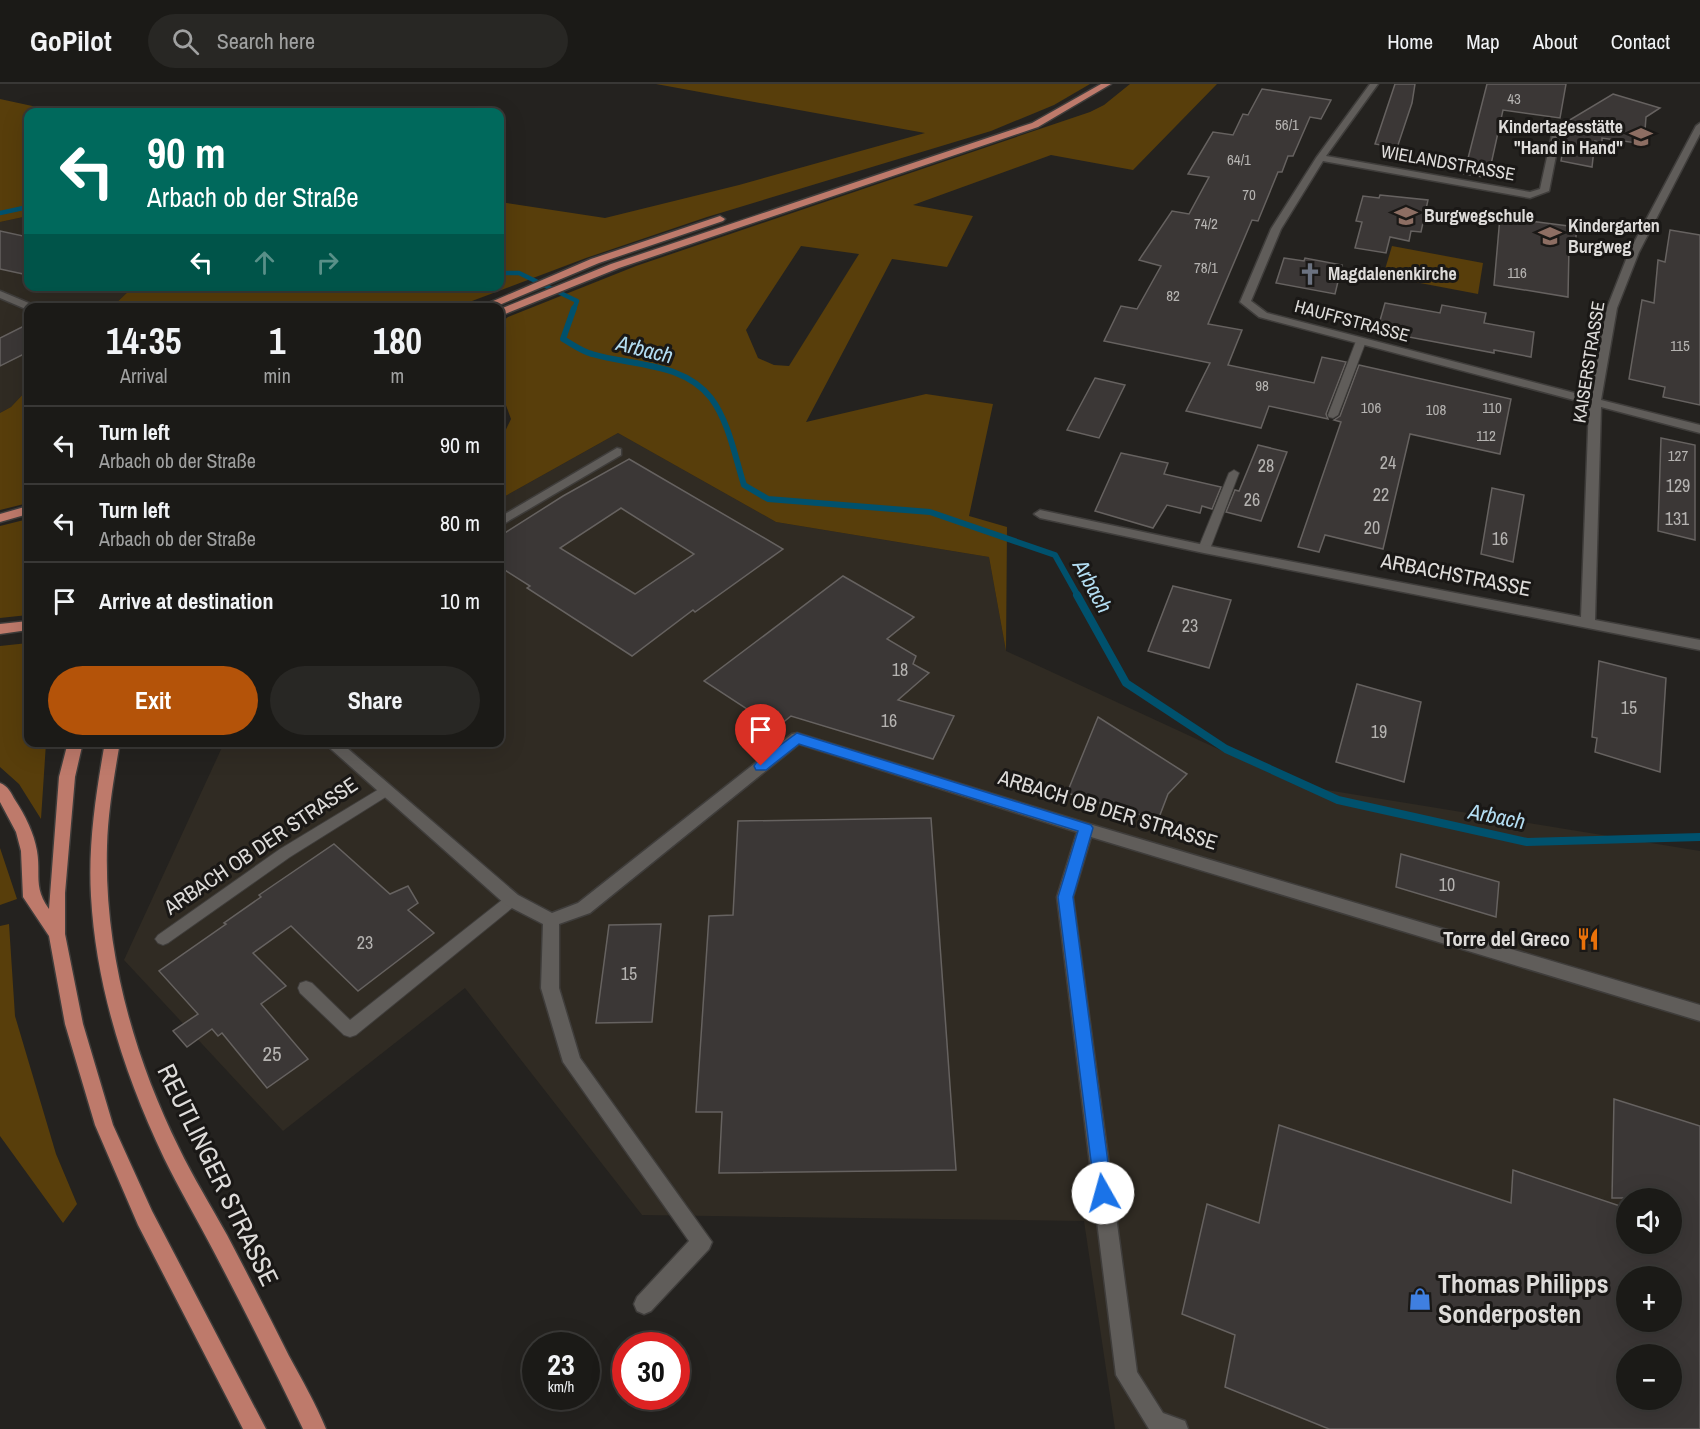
<!DOCTYPE html>
<meta charset="utf-8">
<style>
:root{--surface:#1b1a17;--page:#282724;--text:#f1f3f6;--muted:#a0a1a1;--line:#393836;--accent:#b45309}
body{margin:0;font-family:"Archivo Narrow",sans-serif;background:var(--page);color:var(--text);height:100vh;display:flex;flex-direction:column;font-size:22px;white-space:nowrap}
*{box-sizing:border-box;margin:0}
p{font-size:20px;color:var(--muted)}
.icon{flex:none;width:33px;height:33px;fill:none;stroke:currentColor;stroke-width:2;stroke-linecap:round;stroke-linejoin:round}
.map{position:relative;flex:1;overflow:hidden}
.drawer{position:absolute;left:24px;top:219px;width:480px;height:444px;display:flex;flex-direction:column;background:var(--surface);border-radius:12px;box-shadow:0 6px 24px #0002,0 0 0 2px var(--line)}
.drawer>*{flex:none}
.banner{position:absolute;left:24px;top:24px;width:480px;height:183px;border-radius:12px;box-shadow:0 6px 24px #0002,0 0 0 2px var(--line);background:#00695c;color:#fff;overflow:hidden}
.buttons{position:absolute;left:1616px;top:1104px;display:grid;gap:12px}
.buttons a{display:grid;place-items:center;width:66px;height:66px;border-radius:50%;background:var(--surface);box-shadow:0 6px 24px #0002,0 0 0 2px var(--line);font-size:30px}
.speed{position:absolute;left:522px;top:1248px;display:flex;gap:12px;font-size:30px;font-weight:700;text-align:center}
.speed>*{display:grid;place-content:center;width:78px;height:78px;border-radius:50%;background:var(--surface);box-shadow:0 6px 24px #0002,0 0 0 2px var(--line);line-height:1}
.speed small{font-size:15px;font-weight:400}
.speed .limit{border:9px solid #d22;background:#fff;color:#111}
.pin{position:absolute;display:grid;place-items:center;width:51px;height:51px;color:#fff;margin:-62px -26px;border-radius:50% 50% 50% 0;rotate:-45deg;box-shadow:0 0 6px #0007}
.pin .icon{rotate:45deg}
.me{position:absolute;width:66px;margin:-33px;rotate:353deg;stroke-linejoin:round;filter:drop-shadow(0 0 4px #0008)}
.turn{display:flex;align-items:center;gap:21px;height:126px;padding:0 24px;font-size:27px}
.turn .icon{width:78px;height:78px;stroke-width:2.5}
.turn b{display:block;font-size:42px;line-height:51px}
.lanes{display:flex;align-items:center;height:57px;padding:0 24px;background:#0003;justify-content:center;gap:30px;direction:ltr}
.lanes .off{opacity:.35}
.eta{display:flex;justify-content:space-evenly;align-items:center;height:102px;text-align:center}
.eta b{font-size:36px;font-weight:700;line-height:42px}
.button{display:flex;gap:12px;margin-top:auto;padding:12px 24px}
.button a{flex:1;height:69px;border-radius:36px;background:var(--accent);color:#fff;font-size:24px;font-weight:700;line-height:69px;text-align:center}
.button a+a{background:var(--page);color:var(--text)}
ul{padding:0;list-style:none}
li{display:flex;align-items:center;gap:18px;height:78px;padding:0 24px;border-top:2px solid var(--line)}
li div{flex:1}
li b{display:block;font-size:22px}
li em{font-style:normal}
header{display:flex;align-items:center;gap:36px;box-sizing:border-box;height:84px;padding:0 30px;background:var(--surface);border-bottom:2px solid var(--line)}
header strong{font-size:28px}
nav{display:flex;gap:33px;margin-inline-start:auto;font-size:21px}
.search{width:420px;height:54px;background:var(--page);display:flex;align-items:center;gap:15px;box-sizing:border-box;padding:0 21px;border-radius:33px;color:var(--muted);font-size:22px}
.map>svg:first-child{display:block}
.built{fill:#302b23;fill-rule:evenodd}
.green{fill:#583e0b;fill-rule:evenodd}
.lines{fill:none;stroke-linecap:round;stroke-linejoin:round}
.stream-far2{stroke:#00516d;stroke-width:4.5}
.stream-far1{stroke:#00516d;stroke-width:6}
.stream{stroke:#00516d;stroke-width:8}
.building{fill:#3b3736;stroke:#666260;stroke-width:1.5;fill-rule:evenodd}
.lane-casing{stroke:#3f3d3b;stroke-width:2}
.street-casing{stroke:#3f3d3b;stroke-width:3}
.primary-casing{stroke:#3f3d3b;stroke-width:3}
.lane{fill:#605d5a;fill-rule:evenodd}
.street{fill:#605d5a;fill-rule:evenodd}
.primary{fill:#be7a6b;fill-rule:evenodd}
.route{fill:#1a73e8;stroke:#114b97;stroke-width:1.5}
.labels{text-anchor:middle;stroke-width:6;stroke-linejoin:round;paint-order:stroke}
.far-number-label{font-size:15px;fill:#b5b3b1}
.far-poi-label{font-size:18px;font-weight:bold;fill:#dedcda;stroke:#1a1816;text-anchor:start}
.far-street-label{font-size:18px;fill:#dedcda;stroke:#1a1816}
.number-label{font-size:18px;fill:#b5b3b1}
.street-label{font-size:21px;fill:#dedcda;stroke:#1a1816}
.poi-label{font-size:21px;font-weight:bold;fill:#dedcda;stroke:#1a1816;text-anchor:end}
.near-number-label{font-size:21px;fill:#b5b3b1}
.water-label{font-size:22px;font-style:italic;fill:#b3ddf2;stroke:#1a1816}
.near-street-label{font-size:26px;fill:#dedcda;stroke:#1a1816}
.near-poi-label{font-size:26px;font-weight:bold;fill:#dedcda;stroke:#1a1816;text-anchor:start}
</style>
<header>
<strong>GoPilot</strong>
<div class="search"><svg class="icon" aria-label="search" viewBox="0 0 24 24"><circle cx="10" cy="10" r="6"/><path d="M15 15l6 6"/></svg>Search here</div>
<nav><a>Home</a><a>Map</a><a>About</a><a>Contact</a></nav>
</header>
<div class="map">
<svg width="1700" height="1345" viewBox="0 0 1700 1345">
<rect width="100%" height="100%" fill="#24221f"/>
<g class="built">
<polygon points="28,132 28,202 133,203 112,223 28,224 28,305 11,323 0,329 0,138"/>
<path d="M618,349L776,438L989,473L1006,567L1296,701L1700,767V1345H1115L1084,1137L642,1131L465,904L283,1047L124,876L224,659L500,658V415ZM1626,1114H1671V1160H1626ZM1626,1192H1671V1238H1626ZM1626,1270H1671V1316H1626Z"/>
</g>
<g class="green">
<polygon points="656,0 1090,0 1054,21 991,47 707,133 586,174 456,223 112,223 133,203 500,202 500,118 605,134 739,101 925,49"/>
<path d="M1130,0H1217L1133,86L1051,71L913,121L973,132L947,183L892,175L806,338L926,310L993,320L969,432L1007,443L1006,567L989,473L776,438L618,349L500,415V358L511,335L500,305V239L508,233L636,182L1090,28L1104,21ZM801,162L859,170L789,282L774,281L758,274L746,246Z"/>
<polygon points="0,15 60,28 28,28 28,74 22,78 28,80 28,132 0,138"/>
<polygon points="1392,162 1483,179 1478,210 1383,192"/>
<polygon points="28,305 28,419 0,426 0,329 11,323"/>
<polygon points="28,435 28,531 0,534 0,442"/>
<polygon points="28,559 28,658 46,659 41,735 19,700 0,683 0,562"/>
<polygon points="0,764 17,815 0,821"/>
<polygon points="9,840 15,932 56,1070 77,1120 63,1139 0,1052 0,842"/>
</g>
<g class="lines">
<g class="stream-far2">
<polyline points="0,129 28,123"/>
<polyline points="500,189 519,189 577,217 574,225"/>
</g>
<path class="stream-far1" d="M574,224L563,255C572,260 581,267 592,270C632,282 683,278 711,314C729,338 735,373 744,401L768,415L930,428L1055,471L1078,512"/>
<polyline class="stream" points="1077,511 1126,599 1226,665 1338,716 1527,758 1700,753"/>
</g>
<g class="building">
<polygon points="1395,0 1415,0 1412,19 1397,64 1375,60"/>
<polygon points="1487,0 1566,0 1560,34 1503,26 1488,94 1464,90"/>
<polygon points="1262,5 1331,16 1321,35 1310,33 1293,72 1288,72 1282,88 1278,88 1258,137 1252,136 1208,240 1242,246 1228,281 1314,299 1322,273 1346,278 1326,330 1328,335 1269,322 1261,344 1186,327 1210,279 1104,257 1121,222 1137,225 1161,182 1139,176 1172,127 1189,130 1209,93 1188,90 1213,48 1233,51 1243,30 1248,31"/>
<polygon points="1613,10 1660,24 1646,33 1644,60 1602,54 1602,59 1595,57 1592,83 1561,77 1568,37"/>
<polygon points="1380,111 1428,116 1421,148 1411,147 1409,157 1390,153 1386,169 1355,164 1362,138 1356,137 1363,112 1379,114"/>
<polygon points="1500,133 1576,143 1576,164 1569,163 1568,213 1494,201"/>
<polygon points="1670,146 1700,151 1700,321 1663,313 1665,303 1629,295 1642,216 1654,219 1658,176 1665,178"/>
<polygon points="0,147 28,153 28,191 0,185"/>
<polygon points="1284,174 1304,177 1305,174 1342,181 1335,210 1276,199"/>
<polygon points="1385,219 1440,229 1442,221 1486,229 1484,239 1534,248 1531,273 1494,266 1494,269 1377,247"/>
<polygon points="28,240 28,268 0,282 0,254"/>
<polygon points="1359,281 1511,315 1500,370 1410,350 1383,465 1325,451 1319,468 1298,463 1341,338 1334,336 1340,332"/>
<polygon points="1095,294 1125,301 1099,354 1067,346"/>
<polygon points="1661,354 1695,361 1695,456 1658,447"/>
<polygon points="1258,361 1287,368 1261,437 1226,428 1235,406 1239,407"/>
<polygon points="1121,369 1168,379 1164,390 1221,403 1212,425 1202,422 1200,429 1167,421 1153,444 1095,427"/>
<path d="M629,375L783,465L695,528L693,526L632,572L527,504L530,502L500,483V452L563,412ZM621,424L694,470L635,510L560,464Z"/>
<polygon points="1492,404 1524,411 1513,478 1481,470"/>
<polygon points="843,492 914,533 887,555 916,572 913,580 929,589 898,616 954,632 933,675 791,632 776,644 704,597"/>
<polygon points="1173,502 1231,516 1209,584 1148,567"/>
<polygon points="1599,577 1666,594 1660,688 1595,668 1597,654 1592,653"/>
<polygon points="1357,600 1421,618 1404,698 1336,678"/>
<polygon points="1098,633 1187,690 1168,710 1158,736 1067,709"/>
<polygon points="931,734 956,1086 719,1089 722,1028 696,1028 709,832 733,831 738,737"/>
<polygon points="334,760 390,810 408,802 418,819 408,826 434,849 358,907 291,842 253,869 286,902 261,920 308,975 267,1004 222,949 218,952 212,945 187,963 173,947 198,930 159,887 226,840 224,839 261,813 259,811"/>
<polygon points="1401,770 1499,798 1496,833 1396,803"/>
<polygon points="661,840 652,938 596,939 609,841"/>
<path d="M1614,1015L1700,1042V1345H1329L1225,1303L1235,1251L1182,1230L1207,1120L1259,1139L1279,1041L1511,1119L1513,1086L1626,1124V1160H1671V1114H1612ZM1626,1192H1671V1238H1626ZM1626,1270H1671V1316H1626Z"/>
</g>
<g class="lines">
<g class="lane-casing">
<g id="lane">
<polygon points="1361,254 1366,257 1338,331 1333,334 1329,333 1328,331 1356,257"/>
<polygon points="1234,386 1239,389 1210,465 1208,468 1200,468 1198,465 1229,389"/>
<polygon points="384,702 389,703 391,707 389,711 290,773 168,859 163,861 158,859 155,855 158,851 280,765"/>
<polygon points="512,810 517,812 519,816 517,820 356,951 350,953 344,951 300,909 298,904 300,899 306,897 312,899 350,936 507,812"/>
</g>
</g>
<g class="street-casing">
<g id="street">
<polygon points="1370,0 1378,0 1326,72 1530,108 1540,105 1553,46 1557,43 1561,46 1549,107 1530,114 1323,77 1281,145 1251,217 1267,229 1590,313 1607,224 1629,168 1696,42 1700,39 1700,50 1639,168 1617,224 1601,316 1700,341 1700,349 1601,323 1595,536 1700,556 1700,566 1204,469 1040,434 1034,430 1040,426 1204,461 1581,533 1589,320 1259,233 1240,218 1271,145 1316,74"/>
<polygon points="0,207 36,222 37,224 28,224 28,226 0,214"/>
<polygon points="617,364 621,365 621,371 500,442 500,433"/>
<polygon points="797,649 1086,739 1700,921 1700,937 1091,753 1073,813 1137,1288 1163,1329 1185,1337 1188,1345 1149,1345 1116,1291 1057,813 1077,748 799,660 590,829 559,840 559,904 580,974 712,1158 709,1165 651,1227 644,1230 637,1227 634,1220 637,1213 689,1157 563,978 541,904 543,840 506,821 323,658 340,658 518,811 552,829 578,819 792,650"/>
</g>
</g>
<g class="primary-casing">
<g id="primary">
<polygon points="1101,0 1111,0 1038,43 619,184 500,232 500,225 611,180 1032,39"/>
<polygon points="720,132 725,135 723,137 599,179 492,224 477,224 591,175"/>
<polygon points="28,422 28,430 0,438 0,430"/>
<polygon points="28,537 28,546 0,550 0,540"/>
<path d="M68,658H83L75,693L65,809V850L83,940L113,1041L152,1127L266,1345H243L138,1141L95,1041L65,940L49,852L23,813L21,767L16,748L0,718V699C8,702 11,709 15,716C25,731 34,749 37,767C41,791 33,803 49,825L59,693Z"/>
<path d="M105,658H120C114,693 108,727 107,762C104,866 133,971 179,1064C193,1093 211,1122 227,1151C248,1191 269,1232 289,1272C302,1296 316,1320 326,1345H303C274,1285 244,1225 213,1166C197,1135 179,1105 164,1074C125,992 96,903 91,812C88,760 96,709 105,658Z"/>
</g>
</g>
<use href="#lane" class="lane"/>
<use href="#street" class="street"/>
<use href="#primary" class="primary"/>
</g>
<polygon class="route" points="797,649 1091,741 1093,744 1073,813 1112,1109 1110,1115 1103,1117 1097,1115 1095,1109 1058,813 1078,747 799,660 766,686 756,686 754,682 756,679"/>
<defs>
<g id="school-bare" transform="scale(1.8)"><path d="M0-5L7-2L0 1L-7-2ZM-4 1L0 2.5L4 1V4Q0 6-4 4Z" fill="#8d6e63" stroke="#1a1816" stroke-width="2.5" paint-order="stroke"/></g>
<g id="church-bare" transform="scale(1.8)"><path d="M-1.2-6h2.4v3.5h3.3v2.4h-3.3V6h-2.4V-.1h-3.3v-2.4h3.3Z" fill="#6b7280" stroke="#1a1816" stroke-width="2.5" paint-order="stroke"/></g>
<g id="restaurant-bare" transform="scale(1.8)"><path d="M-5-6h1v4h1v-4h1v4h1v-4h1v5L-1.5 .5V6h-2V.5L-5-1ZM5-6V6H3V1.5H1.5Q1.5-4 5-6Z" fill="#e8710a" stroke="#1a1816" stroke-width="2.5" paint-order="stroke"/></g>
<g id="shop-bare" transform="scale(1.8)"><path d="M-5-2.5h2.3a2.7 3.5 0 0 1 5.4 0H5L5.5 6h-11ZM-1.5-2.5h3a1.5 2.3 0 0 0-3 0Z" fill="#3f7fe0" stroke="#1a1816" stroke-width="2.5" paint-order="stroke"/></g>
</defs>
<g fill-rule="evenodd">
<use href="#school-bare" x="1641" y="53"/>
<use href="#school-bare" x="1406" y="132"/>
<use href="#school-bare" x="1550" y="152"/>
<use href="#church-bare" x="1310" y="190"/>
<use href="#restaurant-bare" x="1588" y="855"/>
<use href="#shop-bare" x="1420" y="1215"/>
</g>
<g class="labels">
<g class="far-number-label">
<text x="1514" y="20">43</text>
<text x="1287" y="46">56/1</text>
<text x="1239" y="81">64/1</text>
<text x="1249" y="116">70</text>
<text x="1206" y="145">74/2</text>
<text x="1206" y="189">78/1</text>
<text x="1517" y="194">116</text>
<text x="1173" y="217">82</text>
<text x="1680" y="267">115</text>
<text x="1262" y="307">98</text>
<text x="1371" y="329">106</text>
<text x="1492" y="329">110</text>
<text x="1436" y="331">108</text>
<text x="1486" y="357">112</text>
<text x="1678" y="377">127</text>
</g>
<g class="far-poi-label">
<text x="1623" y="49" text-anchor="end">Kindertagesstätte<tspan x="1623" dy="21">"Hand in Hand"</tspan></text>
<text x="1424" y="138">Burgwegschule</text>
<text x="1568" y="148">Kindergarten<tspan x="1568" dy="21">Burgweg</tspan></text>
<text x="1328" y="196">Magdalenenkirche</text>
</g>
<g class="far-street-label">
<text transform="translate(1448 79) rotate(10)" y="6">WIELANDSTRASSE</text>
<text transform="translate(1352 237) rotate(15)" y="6">HAUFFSTRASSE</text>
<text transform="translate(1589 278) rotate(-81)" y="6">KAISERSTRASSE</text>
</g>
<g class="number-label">
<text x="1388" y="385">24</text>
<text x="1266" y="388">28</text>
<text x="1678" y="408">129</text>
<text x="1381" y="417">22</text>
<text x="1252" y="422">26</text>
<text x="1677" y="441">131</text>
<text x="1372" y="450">20</text>
<text x="1500" y="461">16</text>
<text x="1190" y="548">23</text>
<text x="900" y="592">18</text>
<text x="1629" y="630">15</text>
<text x="889" y="643">16</text>
<text x="1379" y="654">19</text>
<text x="1447" y="807">10</text>
<text x="365" y="865">23</text>
<text x="629" y="896">15</text>
</g>
<g class="street-label">
<text transform="translate(1456 491) rotate(11)" y="7">ARBACHSTRASSE</text>
<text transform="translate(1108 726) rotate(17)" y="7">ARBACH OB DER STRASSE</text>
<text transform="translate(261 762) rotate(-34)" y="7">ARBACH OB DER STRASSE</text>
</g>
<g class="poi-label">
<text x="1570" y="862">Torre del Greco</text>
</g>
<g class="near-number-label">
<text x="272" y="977">25</text>
</g>
<g class="water-label">
<text transform="translate(645 265) rotate(14)" y="8">Arbach</text>
<text transform="translate(1093 502) rotate(61)" y="8">Arbach</text>
<text transform="translate(1497 732) rotate(11)" y="8">Arbach</text>
</g>
<g class="near-street-label">
<text transform="translate(218 1091) rotate(64)" y="9">REUTLINGER STRASSE</text>
</g>
<g class="near-poi-label">
<text x="1438" y="1209">Thomas Philipps<tspan x="1438" dy="30">Sonderposten</tspan></text>
</g>
</g>
</svg>
<div class="buttons">
<a><svg class="icon" aria-label="sound" viewBox="0 0 24 24"><path d="M4 9h4l5-4v14l-5-4H4zM17 9q2 3 0 6"/></svg></a>
<a>+</a>
<a>−</a>
</div>
<div class="speed"><div>23<small>km/h</small></div><div class="limit">30</div></div>
<div class="pin" style="left:761px;top:682px;background:#d93025"><svg class="icon" aria-label="arrive" viewBox="0 0 24 24"><path d="M6 21V4h12l-3 4 3 4H6"/></svg></div>
<svg class="me" style="left:1103px;top:1109px" viewBox="-20 -20 40 40"><circle r="19" fill="#fff"/><path d="M0-13L10 11 0 6-10 11z" fill="#1a73e8"/></svg>
<div class="banner">
<div class="turn"><svg class="icon" aria-label="left" viewBox="0 0 24 24"><path d="M17 20v-9H6M10 6l-5 5 5 5"/></svg><div><b>90 m</b>Arbach ob der Straße</div></div>
<div class="lanes"><svg class="icon" aria-label="left" viewBox="0 0 24 24"><path d="M17 20v-9H6M10 6l-5 5 5 5"/></svg><svg class="icon off" aria-label="ahead" viewBox="0 0 24 24"><path d="M12 20V5M6 11l6-6 6 6"/></svg><svg class="icon off" aria-label="right" viewBox="0 0 24 24"><path d="M7 20v-9h11M14 6l5 5-5 5"/></svg></div>
</div>
<section class="drawer">
<div class="eta">
<div><b>14:35</b><p>Arrival</p></div>
<div><b>1</b><p>min</p></div>
<div><b>180</b><p>m</p></div>
</div>
<ul>
<li><svg class="icon" aria-label="left" viewBox="0 0 24 24"><path d="M17 20v-9H6M10 6l-5 5 5 5"/></svg><div><b>Turn left</b><p>Arbach ob der Straße</p></div><em>90 m</em></li>
<li><svg class="icon" aria-label="left" viewBox="0 0 24 24"><path d="M17 20v-9H6M10 6l-5 5 5 5"/></svg><div><b>Turn left</b><p>Arbach ob der Straße</p></div><em>80 m</em></li>
<li><svg class="icon" aria-label="arrive" viewBox="0 0 24 24"><path d="M6 21V4h12l-3 4 3 4H6"/></svg><div><b>Arrive at destination</b></div><em>10 m</em></li>
</ul>
<div class="button"><a>Exit</a><a>Share</a></div>
</section>
</div>
